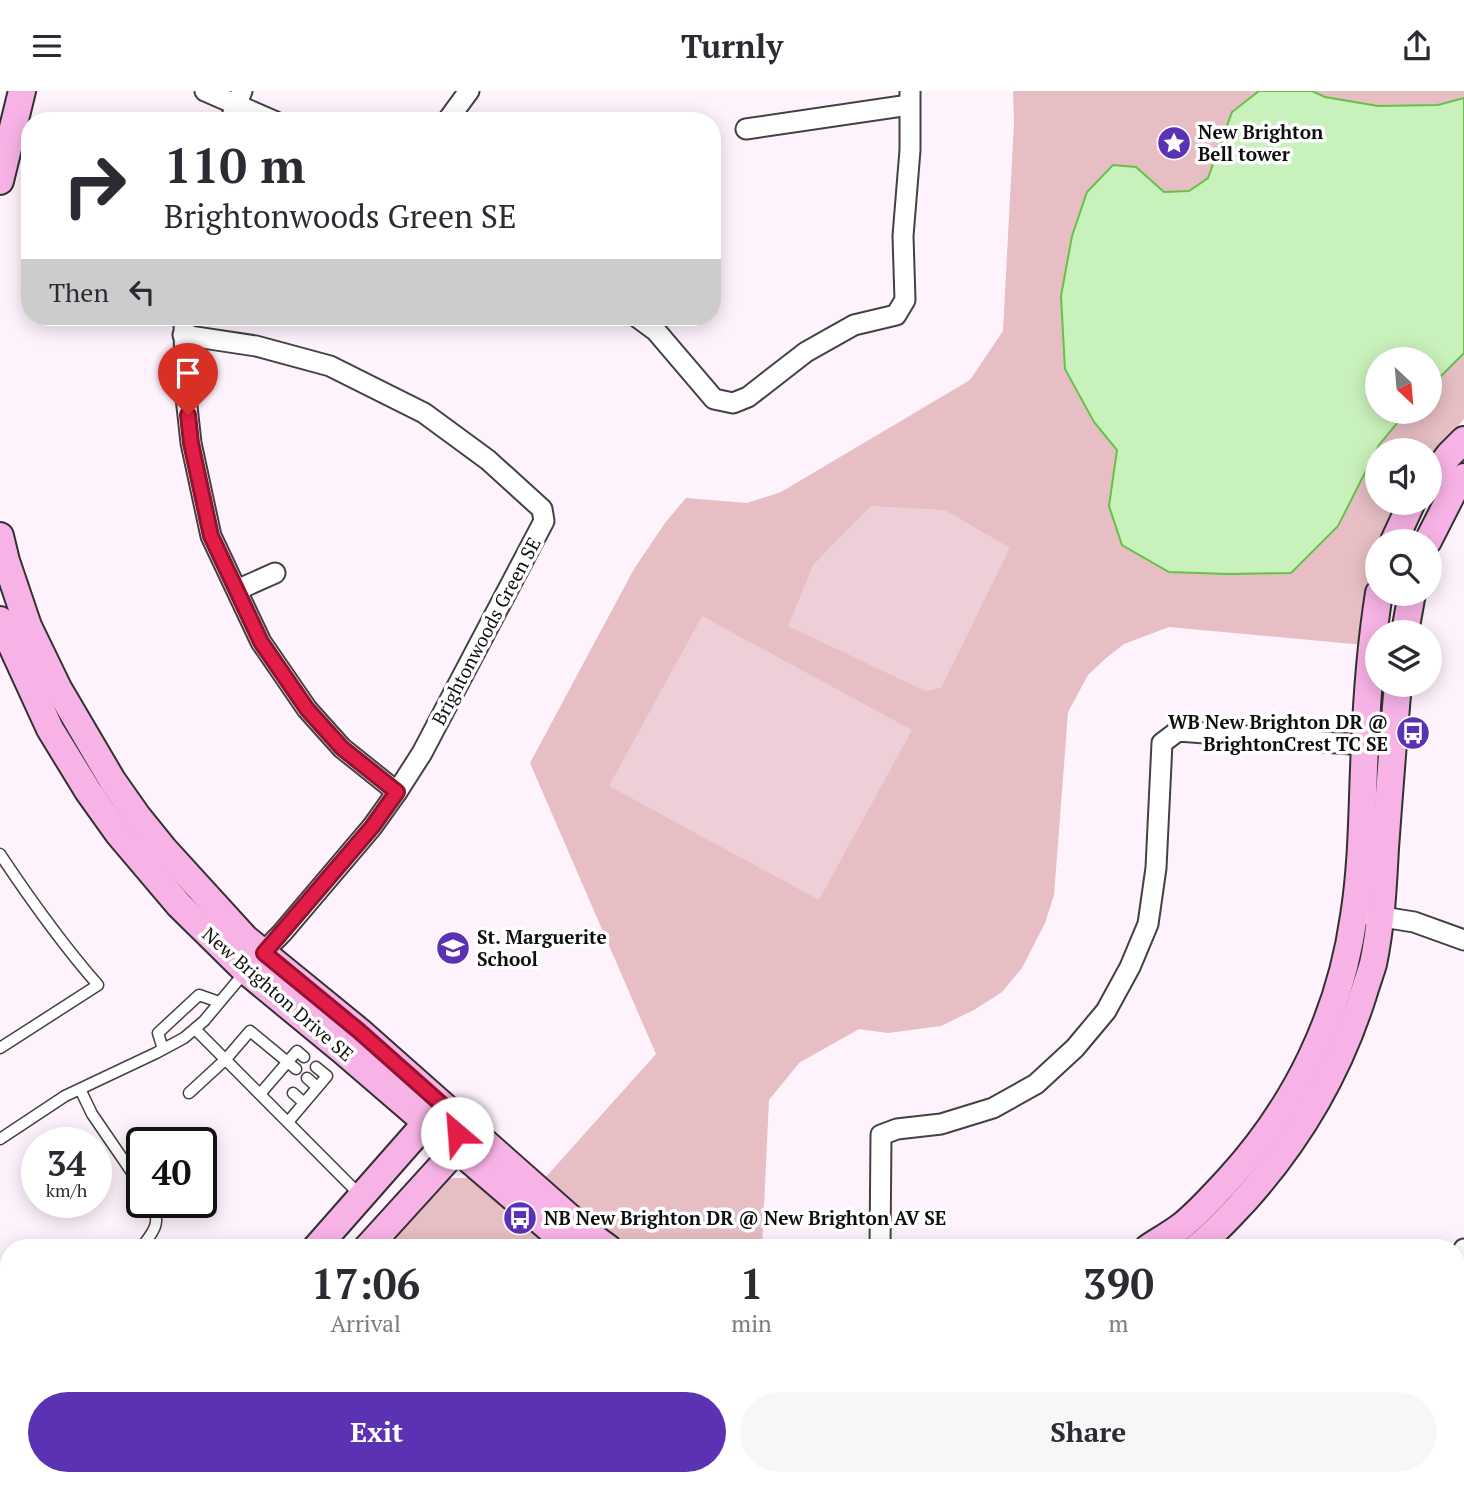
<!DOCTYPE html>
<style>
:root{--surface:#fff;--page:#f7f7f7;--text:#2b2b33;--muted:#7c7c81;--accent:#5b32b3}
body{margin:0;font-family:"PT Serif",serif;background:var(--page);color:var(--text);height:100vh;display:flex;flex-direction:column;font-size:26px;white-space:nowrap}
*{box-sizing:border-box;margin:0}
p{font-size:23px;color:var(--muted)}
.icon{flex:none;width:38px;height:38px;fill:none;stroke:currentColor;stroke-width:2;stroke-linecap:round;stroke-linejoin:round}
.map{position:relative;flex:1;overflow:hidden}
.drawer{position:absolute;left:0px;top:1148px;width:1465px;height:247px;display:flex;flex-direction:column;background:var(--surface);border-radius:28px 28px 0 0;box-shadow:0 4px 18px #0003}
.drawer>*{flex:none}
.top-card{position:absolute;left:21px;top:21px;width:700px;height:214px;border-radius:28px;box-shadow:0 4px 18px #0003;background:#fff;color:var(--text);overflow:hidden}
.needle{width:46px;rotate:154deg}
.buttons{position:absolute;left:1365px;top:256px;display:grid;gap:14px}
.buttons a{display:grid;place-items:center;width:77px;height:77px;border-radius:50%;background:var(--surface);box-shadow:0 4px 18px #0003;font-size:35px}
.speed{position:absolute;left:21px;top:1036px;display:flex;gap:14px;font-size:35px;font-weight:700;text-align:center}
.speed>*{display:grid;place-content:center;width:91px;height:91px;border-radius:50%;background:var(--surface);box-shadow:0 4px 18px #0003;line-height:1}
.speed small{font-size:18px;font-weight:400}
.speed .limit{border:4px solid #111;border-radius:10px;background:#fff;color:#111}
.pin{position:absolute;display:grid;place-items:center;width:60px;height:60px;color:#fff;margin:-72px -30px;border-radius:50% 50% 50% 0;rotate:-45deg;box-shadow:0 0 7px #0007}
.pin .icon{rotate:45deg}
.me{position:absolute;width:77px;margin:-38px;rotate:333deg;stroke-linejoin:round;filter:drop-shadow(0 0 5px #0008)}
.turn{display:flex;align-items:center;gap:24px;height:147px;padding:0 28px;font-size:32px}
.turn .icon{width:91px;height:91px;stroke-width:2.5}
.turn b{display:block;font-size:49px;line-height:60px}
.then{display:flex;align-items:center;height:66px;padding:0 28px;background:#0003;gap:14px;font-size:26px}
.eta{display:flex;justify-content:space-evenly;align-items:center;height:119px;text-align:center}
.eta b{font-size:42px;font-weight:600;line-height:49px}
.cta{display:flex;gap:14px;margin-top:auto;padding:14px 28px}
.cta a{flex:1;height:80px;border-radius:42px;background:var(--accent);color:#fff;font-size:28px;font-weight:600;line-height:80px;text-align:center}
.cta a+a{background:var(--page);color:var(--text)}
header{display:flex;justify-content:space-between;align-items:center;height:91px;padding:0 28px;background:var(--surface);font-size:32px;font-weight:600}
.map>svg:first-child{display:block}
.green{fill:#e6bec4;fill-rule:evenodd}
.pitch{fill:#eecfd8}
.water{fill:#c9f1bb;stroke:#65c248;stroke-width:2}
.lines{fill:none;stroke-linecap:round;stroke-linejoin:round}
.lane-casing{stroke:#424242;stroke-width:13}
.street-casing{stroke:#424242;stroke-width:23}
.secondary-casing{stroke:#313131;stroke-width:30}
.lane{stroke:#fff;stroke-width:10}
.street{stroke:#fff;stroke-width:19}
.secondary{stroke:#f8b3e6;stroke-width:26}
.route-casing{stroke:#92132f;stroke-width:18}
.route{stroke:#e11d48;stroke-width:12}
.labels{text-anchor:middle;stroke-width:7;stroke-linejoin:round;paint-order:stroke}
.poi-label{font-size:19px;font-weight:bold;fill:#0f0f0f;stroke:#fff;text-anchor:start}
.street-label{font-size:19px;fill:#0f0f0f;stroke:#fff}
</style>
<header><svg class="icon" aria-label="menu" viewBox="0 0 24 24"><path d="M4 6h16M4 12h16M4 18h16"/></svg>Turnly<svg class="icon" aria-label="share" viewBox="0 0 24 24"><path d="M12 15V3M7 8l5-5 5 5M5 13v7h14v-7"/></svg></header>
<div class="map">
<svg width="1464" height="1394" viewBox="0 0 1464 1394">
<rect width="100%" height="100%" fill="#fef2fc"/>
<g class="green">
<path d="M1013,0H1464V328L1430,367V359H1377V411H1403L1387,450H1377V480L1372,496L1364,554L1169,536L1124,553L1105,568L1088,584L1068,621L1054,804L1045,832L1022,877L1002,901L974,919L941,935L888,942L859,938L799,972L769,1009L762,1157H631L588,1129L544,1088L656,963L530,672L634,478L665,432L686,407L747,412L781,401L970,289L1003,240L1014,32ZM1377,268H1430V320H1377Z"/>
<polygon points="451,1087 473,1087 559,1157 380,1157 443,1091"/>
<polygon points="193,1386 458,1386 455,1394 187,1394"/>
<polygon points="1290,1386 1406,1386 1396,1394 1295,1394"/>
</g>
<g class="pitch">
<polygon points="871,415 945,419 1010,457 941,597 925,600 788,535 813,474"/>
<polygon points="702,525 912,639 819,809 609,695"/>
</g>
<g class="water">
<polygon points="1259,0 1312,0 1325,6 1378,15 1438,14 1464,7 1464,262 1430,296 1430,268 1377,268 1377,320 1407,320 1379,354 1338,435 1291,482 1228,483 1169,481 1122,454 1109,415 1117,359 1094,331 1065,278 1061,205 1072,145 1087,101 1113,74 1136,76 1164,101 1189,100 1208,87 1232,21"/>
<polygon points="281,1386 411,1386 411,1394 275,1394"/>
</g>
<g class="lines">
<g class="lane-casing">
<g id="lane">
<path d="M0,763C30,808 62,853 98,894L0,957"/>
<polyline points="195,938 361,1105"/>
<polyline points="163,958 158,942 199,904 219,911"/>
<polyline points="307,987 317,996"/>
<polyline points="80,998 92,1023 142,1096"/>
<polyline points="189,1002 226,968 250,940 296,978"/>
<polyline points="293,1002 304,1012"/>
<polyline points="260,1003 297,960 304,966"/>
<polyline points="288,1031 327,985 316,976"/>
<polyline points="0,1048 65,1005 156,962 184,947 204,930 245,881"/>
<path d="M141,1157C154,1140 162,1132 151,1111"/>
<polyline points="0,1226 9,1233"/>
<polyline points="0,1343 9,1331"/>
</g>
</g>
<g class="street-casing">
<g id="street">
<polyline points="205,0 274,30"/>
<polyline points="230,30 242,0"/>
<polyline points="447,30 469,0"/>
<polyline points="746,38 909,14"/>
<polyline points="184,226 185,297 191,352 211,445 261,551 307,618 342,657 397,701"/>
<polyline points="637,226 656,240 714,308 733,312 748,306 806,261 854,234 896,224 905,209 903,145 910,59 910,0"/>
<polyline points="183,244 256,255 330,275 424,322 488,369 542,418 544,430 422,662 397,701 372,736 282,842 254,871"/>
<polyline points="237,499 275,482"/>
<polyline points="1370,824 1414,831 1464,849"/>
<polyline points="880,1157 881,1044 897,1038 941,1033 993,1017 1036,993 1075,957 1106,920 1130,876 1148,833 1156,777 1162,652 1178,640 1377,655"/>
<polyline points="1456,1171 1464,1158"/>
<polyline points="1456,1314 1464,1322"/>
<polyline points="868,1386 869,1394"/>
<polyline points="893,1386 893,1394"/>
<polyline points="1272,1386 1277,1394"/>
<polyline points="1193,1394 1210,1386"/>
</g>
</g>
<g class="secondary-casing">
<g id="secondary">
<polyline points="0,90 22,0"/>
<polyline points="1430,389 1449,364 1464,349"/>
<polyline points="0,445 6,470 28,535 58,597 112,689 138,726 163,757 245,847 359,940 586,1141 608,1157"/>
<polyline points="1394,450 1412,411"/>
<polyline points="1428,450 1457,393 1464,386"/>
<polyline points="0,529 50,638 88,700 118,742 179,814 246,880 343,960 572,1157"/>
<polyline points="1405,541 1412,502"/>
<polyline points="316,1157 426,1032 442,1029"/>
<polyline points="367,1157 457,1058 457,1043"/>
<path d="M1148,1157C1160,1149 1173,1142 1183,1134C1200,1120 1214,1104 1228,1089C1296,1015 1340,924 1354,825C1363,769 1362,712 1365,655C1367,604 1371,553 1379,502"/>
<path d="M1196,1157C1214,1143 1229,1126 1245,1109C1299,1049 1339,980 1363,904C1366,894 1370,883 1373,873C1381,835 1383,796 1385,757C1389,703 1393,648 1398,593"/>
<polyline points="127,1394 132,1386"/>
<polyline points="173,1394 178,1386"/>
</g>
</g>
<use href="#lane" class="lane"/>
<use href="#street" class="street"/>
<use href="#secondary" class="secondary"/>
</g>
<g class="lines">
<g class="route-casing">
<polyline id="route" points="188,324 191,352 211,445 261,551 307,618 342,657 397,701 372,736 264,862 359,940 457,1027 457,1042"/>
</g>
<use href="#route" class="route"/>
</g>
<defs>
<g id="sight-disc" transform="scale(1.75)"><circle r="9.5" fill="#5b32b3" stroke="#fff"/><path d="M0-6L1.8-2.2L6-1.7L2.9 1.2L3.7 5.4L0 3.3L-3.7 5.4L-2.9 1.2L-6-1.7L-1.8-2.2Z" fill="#fff"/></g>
<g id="bus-disc" transform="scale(1.75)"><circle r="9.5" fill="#5b32b3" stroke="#fff"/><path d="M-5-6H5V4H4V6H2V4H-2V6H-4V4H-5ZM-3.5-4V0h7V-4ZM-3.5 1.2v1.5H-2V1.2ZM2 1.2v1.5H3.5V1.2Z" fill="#fff"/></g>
<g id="school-disc" transform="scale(1.75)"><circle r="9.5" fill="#5b32b3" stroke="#fff"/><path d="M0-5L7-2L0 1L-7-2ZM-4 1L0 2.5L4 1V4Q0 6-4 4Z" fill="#fff"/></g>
</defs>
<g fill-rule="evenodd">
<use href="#sight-disc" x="1174" y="52"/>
<use href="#bus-disc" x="1413" y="642"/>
<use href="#school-disc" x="453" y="857"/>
<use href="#bus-disc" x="520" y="1127"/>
</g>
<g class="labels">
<g class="poi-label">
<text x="1198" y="48">New Brighton<tspan x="1198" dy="22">Bell tower</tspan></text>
<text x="1388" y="638" text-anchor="end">WB New Brighton DR @<tspan x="1388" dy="22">BrightonCrest TC SE</tspan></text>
<text x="477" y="853">St. Marguerite<tspan x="477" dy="22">School</tspan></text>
<text x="544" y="1134">NB New Brighton DR @ New Brighton AV SE</text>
</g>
<g class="street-label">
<text transform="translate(486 540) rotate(-62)" y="7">Brightonwoods Green SE</text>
<text transform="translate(278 903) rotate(41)" y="7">New Brighton Drive SE</text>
</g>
</g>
</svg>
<div class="buttons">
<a><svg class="needle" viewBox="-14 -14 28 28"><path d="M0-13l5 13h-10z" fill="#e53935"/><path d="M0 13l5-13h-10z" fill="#7c7c81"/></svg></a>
<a><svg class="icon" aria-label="sound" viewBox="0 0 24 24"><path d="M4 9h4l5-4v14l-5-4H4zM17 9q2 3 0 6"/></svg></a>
<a><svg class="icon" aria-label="search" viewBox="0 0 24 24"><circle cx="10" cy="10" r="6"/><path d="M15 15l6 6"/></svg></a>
<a><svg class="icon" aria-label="layers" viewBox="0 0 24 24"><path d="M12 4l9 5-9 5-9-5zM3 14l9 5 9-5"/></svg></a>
</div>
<div class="speed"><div>34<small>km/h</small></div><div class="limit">40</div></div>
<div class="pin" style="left:188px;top:324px;background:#d93025"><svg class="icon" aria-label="arrive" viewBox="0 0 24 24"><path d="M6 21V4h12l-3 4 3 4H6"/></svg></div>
<svg class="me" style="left:457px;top:1042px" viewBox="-20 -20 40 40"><circle r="19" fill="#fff"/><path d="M0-13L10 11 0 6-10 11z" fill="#e11d48"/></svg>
<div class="top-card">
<div class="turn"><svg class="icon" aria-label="right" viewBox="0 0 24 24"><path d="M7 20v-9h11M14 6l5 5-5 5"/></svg><div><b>110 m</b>Brightonwoods Green SE</div></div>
<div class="then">Then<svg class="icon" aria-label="left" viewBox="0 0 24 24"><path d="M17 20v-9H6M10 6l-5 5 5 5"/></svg></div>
</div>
<section class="drawer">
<div class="eta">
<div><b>17:06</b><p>Arrival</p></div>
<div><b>1</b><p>min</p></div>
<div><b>390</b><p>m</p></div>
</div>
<div class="cta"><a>Exit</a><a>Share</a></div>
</section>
</div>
